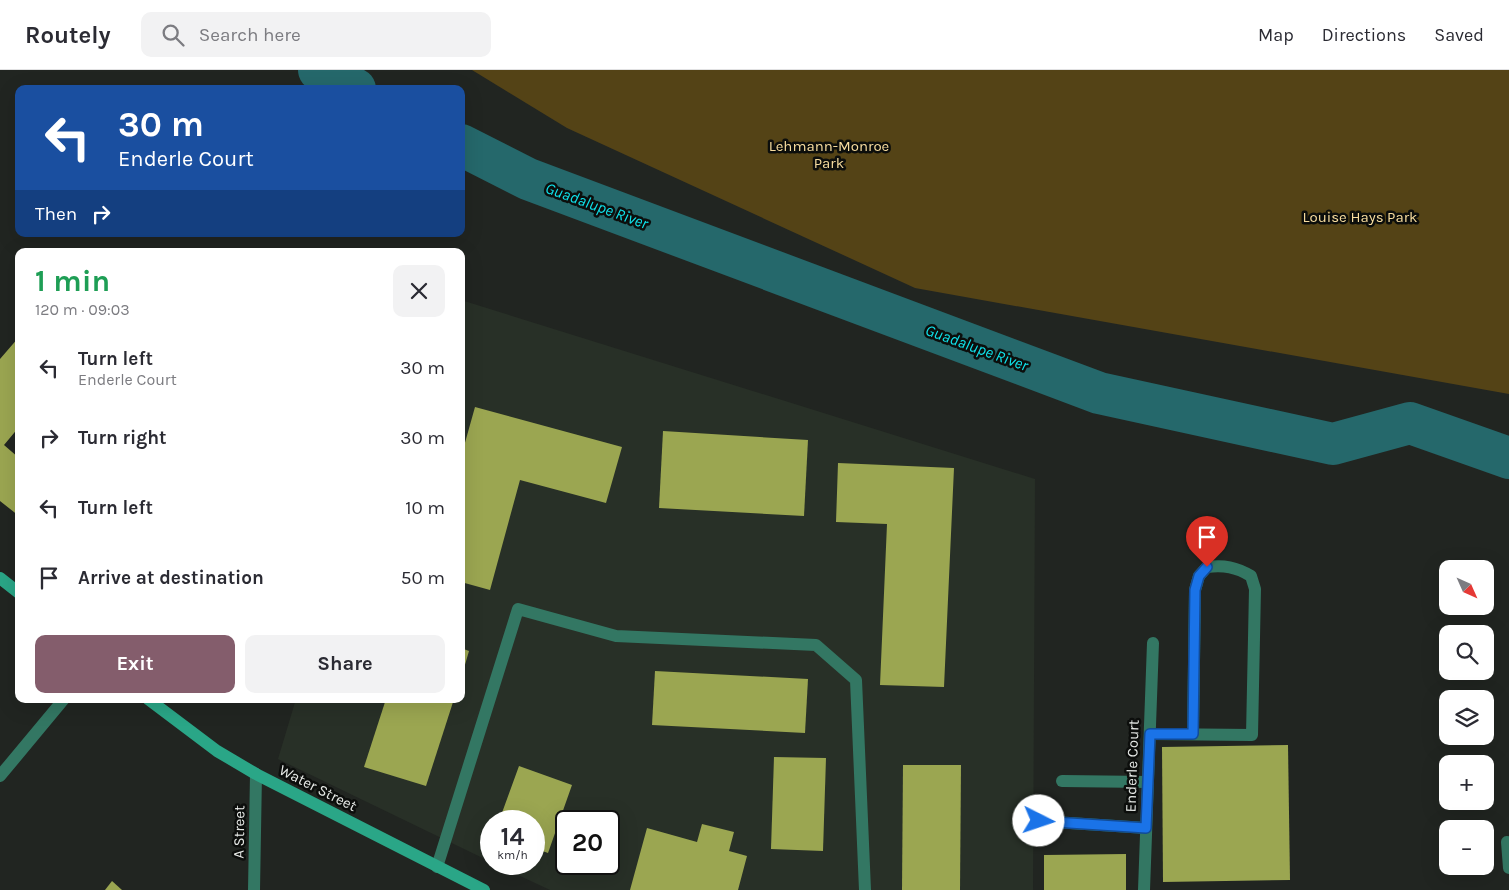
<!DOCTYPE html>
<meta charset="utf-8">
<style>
:root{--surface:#fff;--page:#f2f2f3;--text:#2b2b33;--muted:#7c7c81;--line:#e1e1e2;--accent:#845d6c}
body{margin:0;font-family:Karla,sans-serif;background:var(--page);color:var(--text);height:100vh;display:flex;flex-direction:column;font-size:19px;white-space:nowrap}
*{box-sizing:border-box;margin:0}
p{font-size:16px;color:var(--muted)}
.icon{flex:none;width:28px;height:28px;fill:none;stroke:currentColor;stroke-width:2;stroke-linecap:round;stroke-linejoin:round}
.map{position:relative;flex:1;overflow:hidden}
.side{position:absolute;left:15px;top:178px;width:450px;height:455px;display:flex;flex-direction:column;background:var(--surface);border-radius:10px;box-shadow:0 5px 20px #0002}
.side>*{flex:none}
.banner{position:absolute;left:15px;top:15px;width:450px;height:152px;border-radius:10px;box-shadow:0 5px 20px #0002;background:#1a4fa0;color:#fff;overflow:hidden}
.needle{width:32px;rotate:135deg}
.controls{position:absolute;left:1439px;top:490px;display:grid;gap:10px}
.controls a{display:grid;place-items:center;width:55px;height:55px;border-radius:10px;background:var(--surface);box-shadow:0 5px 20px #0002;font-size:25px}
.speed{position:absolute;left:480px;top:740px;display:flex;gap:10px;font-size:25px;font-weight:700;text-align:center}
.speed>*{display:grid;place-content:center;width:65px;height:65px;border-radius:50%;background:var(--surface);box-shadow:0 5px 20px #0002;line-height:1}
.speed small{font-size:12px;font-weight:400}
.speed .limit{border:2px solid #111;border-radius:8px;background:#fff;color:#111}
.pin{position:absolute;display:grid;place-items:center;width:42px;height:42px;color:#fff;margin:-51px -21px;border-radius:50% 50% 50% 0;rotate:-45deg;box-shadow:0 0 5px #0007}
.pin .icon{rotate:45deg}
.me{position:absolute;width:55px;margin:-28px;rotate:94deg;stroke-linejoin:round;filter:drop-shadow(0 0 4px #0008)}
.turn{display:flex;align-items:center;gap:18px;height:105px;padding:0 20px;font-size:22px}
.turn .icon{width:65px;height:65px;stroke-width:2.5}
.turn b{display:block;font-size:35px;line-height:42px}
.then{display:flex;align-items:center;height:48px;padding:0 20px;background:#0003;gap:10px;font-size:19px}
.round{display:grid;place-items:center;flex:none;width:52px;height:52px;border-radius:10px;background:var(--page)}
.overview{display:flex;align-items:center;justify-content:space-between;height:85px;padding:0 20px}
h1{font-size:30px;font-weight:700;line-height:38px;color:#1e9e55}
.primary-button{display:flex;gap:10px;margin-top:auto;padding:10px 20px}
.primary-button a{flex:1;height:58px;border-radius:10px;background:var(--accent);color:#fff;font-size:20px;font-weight:700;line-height:58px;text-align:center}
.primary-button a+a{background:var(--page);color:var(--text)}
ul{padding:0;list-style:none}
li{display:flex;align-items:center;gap:15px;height:70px;padding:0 20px}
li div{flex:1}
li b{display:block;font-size:19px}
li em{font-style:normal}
header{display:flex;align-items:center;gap:30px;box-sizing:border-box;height:70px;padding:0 25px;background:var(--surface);border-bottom:1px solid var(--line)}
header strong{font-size:24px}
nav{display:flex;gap:28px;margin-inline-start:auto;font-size:18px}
.search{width:350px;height:45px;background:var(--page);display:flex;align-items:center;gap:12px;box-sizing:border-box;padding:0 18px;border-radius:10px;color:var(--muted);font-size:19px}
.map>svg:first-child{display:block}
.built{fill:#283027;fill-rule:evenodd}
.green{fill:#544316}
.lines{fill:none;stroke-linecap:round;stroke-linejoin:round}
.river{stroke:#25686b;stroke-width:42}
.building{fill:#9ba651}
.lane{stroke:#337763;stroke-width:12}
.street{stroke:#337763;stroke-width:12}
.secondary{stroke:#2aa687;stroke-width:12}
.route-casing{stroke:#114b97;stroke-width:12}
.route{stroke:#1a73e8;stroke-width:9}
.labels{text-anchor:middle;stroke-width:5;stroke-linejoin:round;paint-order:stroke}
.park-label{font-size:15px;fill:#f8dd9f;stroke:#0c0e0c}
.street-label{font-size:15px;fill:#e7eae7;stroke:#0c0e0c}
.water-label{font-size:16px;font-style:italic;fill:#0fe3ec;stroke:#0c0e0c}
</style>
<header>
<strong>Routely</strong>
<div class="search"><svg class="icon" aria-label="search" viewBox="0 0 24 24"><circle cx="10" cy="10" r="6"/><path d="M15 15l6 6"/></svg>Search here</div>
<nav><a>Map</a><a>Directions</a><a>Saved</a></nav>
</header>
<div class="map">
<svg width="1509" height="820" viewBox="0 0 1509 820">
<rect width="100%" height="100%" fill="#212521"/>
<path class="built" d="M461,230L1035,409L1033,820H550L495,794H534V751H491V792L278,689L296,629H461ZM566,751H609V794H566Z"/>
<polygon class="green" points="472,0 1509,0 1509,324 915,218 567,58"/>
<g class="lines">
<g class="river">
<polyline points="319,0 355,19"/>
<polyline points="461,75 528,109 1099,323 1333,374 1410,353 1509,388"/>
</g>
</g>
<g class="building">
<polygon points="19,267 19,357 4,375 19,388 19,446 0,431 0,289"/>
<polygon points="475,337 622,377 606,433 520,410 490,520 461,512 461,387"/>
<polygon points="663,361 808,370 804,446 659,438"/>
<polygon points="838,393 954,398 944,617 880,615 887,454 836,452"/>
<polygon points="461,578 469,581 462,605 461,605"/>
<polygon points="655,601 808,609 805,663 652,655"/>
<polygon points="386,629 454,629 426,716 364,697"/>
<polygon points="1288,675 1290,810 1163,812 1162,677"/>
<polygon points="774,687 826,688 823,781 771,779"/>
<polygon points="903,695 961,695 960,820 902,820"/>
<polygon points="519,696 572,715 548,783 534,778 534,751 499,751"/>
<polygon points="702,754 734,762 729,781 747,786 738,820 630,820 647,758 697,772"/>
<polygon points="1126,784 1126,820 1044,820 1044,785"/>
<polygon points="112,811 122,820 105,820"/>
</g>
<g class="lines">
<g class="lane">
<path d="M1150,664L1252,665L1255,519L1251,506C1236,497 1224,495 1207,497L1199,506L1195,520L1193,664"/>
<polyline points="1062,711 1148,712"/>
<polyline points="1039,751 1146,758"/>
<polyline points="437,797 518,539 616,566 816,575 856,610 865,820"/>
</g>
<g class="street">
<polyline points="0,706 64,629"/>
<polyline points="1507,772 1509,798"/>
<polyline points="254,820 256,704"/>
<polyline points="1144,820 1153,573"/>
</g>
<g class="secondary">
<polyline points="0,508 19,523"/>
<polyline points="148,629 217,681 256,704 484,820"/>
</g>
</g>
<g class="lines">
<g class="route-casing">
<polyline id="route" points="1039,751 1146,758 1150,664 1193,664 1195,520 1199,506 1207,497"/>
</g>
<use href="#route" class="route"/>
</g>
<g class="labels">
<g class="park-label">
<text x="829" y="81">Lehmann-Monroe<tspan x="829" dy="17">Park</tspan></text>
<text x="1360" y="152">Louise Hays Park</text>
</g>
<g class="street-label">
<text transform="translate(1132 696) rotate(-88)" y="5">Enderle Court</text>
<text transform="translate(318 718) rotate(27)" y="5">Water Street</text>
<text transform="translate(239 762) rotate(-89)" y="5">A Street</text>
</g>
<g class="water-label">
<text transform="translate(597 135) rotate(20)" y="6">Guadalupe River</text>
<text transform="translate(977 277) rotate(20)" y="6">Guadalupe River</text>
</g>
</g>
</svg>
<div class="controls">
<a><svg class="needle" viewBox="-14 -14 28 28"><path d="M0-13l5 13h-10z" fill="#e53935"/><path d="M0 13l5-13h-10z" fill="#7c7c81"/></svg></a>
<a><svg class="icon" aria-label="search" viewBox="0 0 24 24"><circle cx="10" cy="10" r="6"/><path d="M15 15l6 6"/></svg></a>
<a><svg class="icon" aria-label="layers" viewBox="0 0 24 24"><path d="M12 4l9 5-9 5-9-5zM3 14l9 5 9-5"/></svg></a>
<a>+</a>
<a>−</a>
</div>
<div class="speed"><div>14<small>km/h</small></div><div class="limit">20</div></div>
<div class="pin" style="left:1207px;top:497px;background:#d93025"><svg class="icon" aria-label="arrive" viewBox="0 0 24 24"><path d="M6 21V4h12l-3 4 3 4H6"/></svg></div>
<svg class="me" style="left:1039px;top:751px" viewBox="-20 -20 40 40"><circle r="19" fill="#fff"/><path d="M0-13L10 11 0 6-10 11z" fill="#1a73e8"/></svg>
<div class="banner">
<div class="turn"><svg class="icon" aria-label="left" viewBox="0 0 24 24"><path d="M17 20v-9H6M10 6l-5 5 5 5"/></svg><div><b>30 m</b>Enderle Court</div></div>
<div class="then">Then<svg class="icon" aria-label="right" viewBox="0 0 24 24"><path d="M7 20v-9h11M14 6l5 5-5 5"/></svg></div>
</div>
<section class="side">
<div class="overview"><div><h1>1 min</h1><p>120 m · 09:03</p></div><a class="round"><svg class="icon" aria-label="close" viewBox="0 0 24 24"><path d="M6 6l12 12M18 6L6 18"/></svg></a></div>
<ul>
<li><svg class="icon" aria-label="left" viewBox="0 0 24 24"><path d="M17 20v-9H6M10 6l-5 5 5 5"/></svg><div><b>Turn left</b><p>Enderle Court</p></div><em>30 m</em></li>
<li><svg class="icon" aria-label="right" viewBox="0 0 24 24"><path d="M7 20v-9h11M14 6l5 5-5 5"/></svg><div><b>Turn right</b></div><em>30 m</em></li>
<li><svg class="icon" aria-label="left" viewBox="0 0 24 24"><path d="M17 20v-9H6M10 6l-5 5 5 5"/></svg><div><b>Turn left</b></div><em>10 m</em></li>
<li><svg class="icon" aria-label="arrive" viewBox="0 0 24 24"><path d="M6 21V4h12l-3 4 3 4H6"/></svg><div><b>Arrive at destination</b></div><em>50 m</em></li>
</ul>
<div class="primary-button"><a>Exit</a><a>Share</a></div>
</section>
</div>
